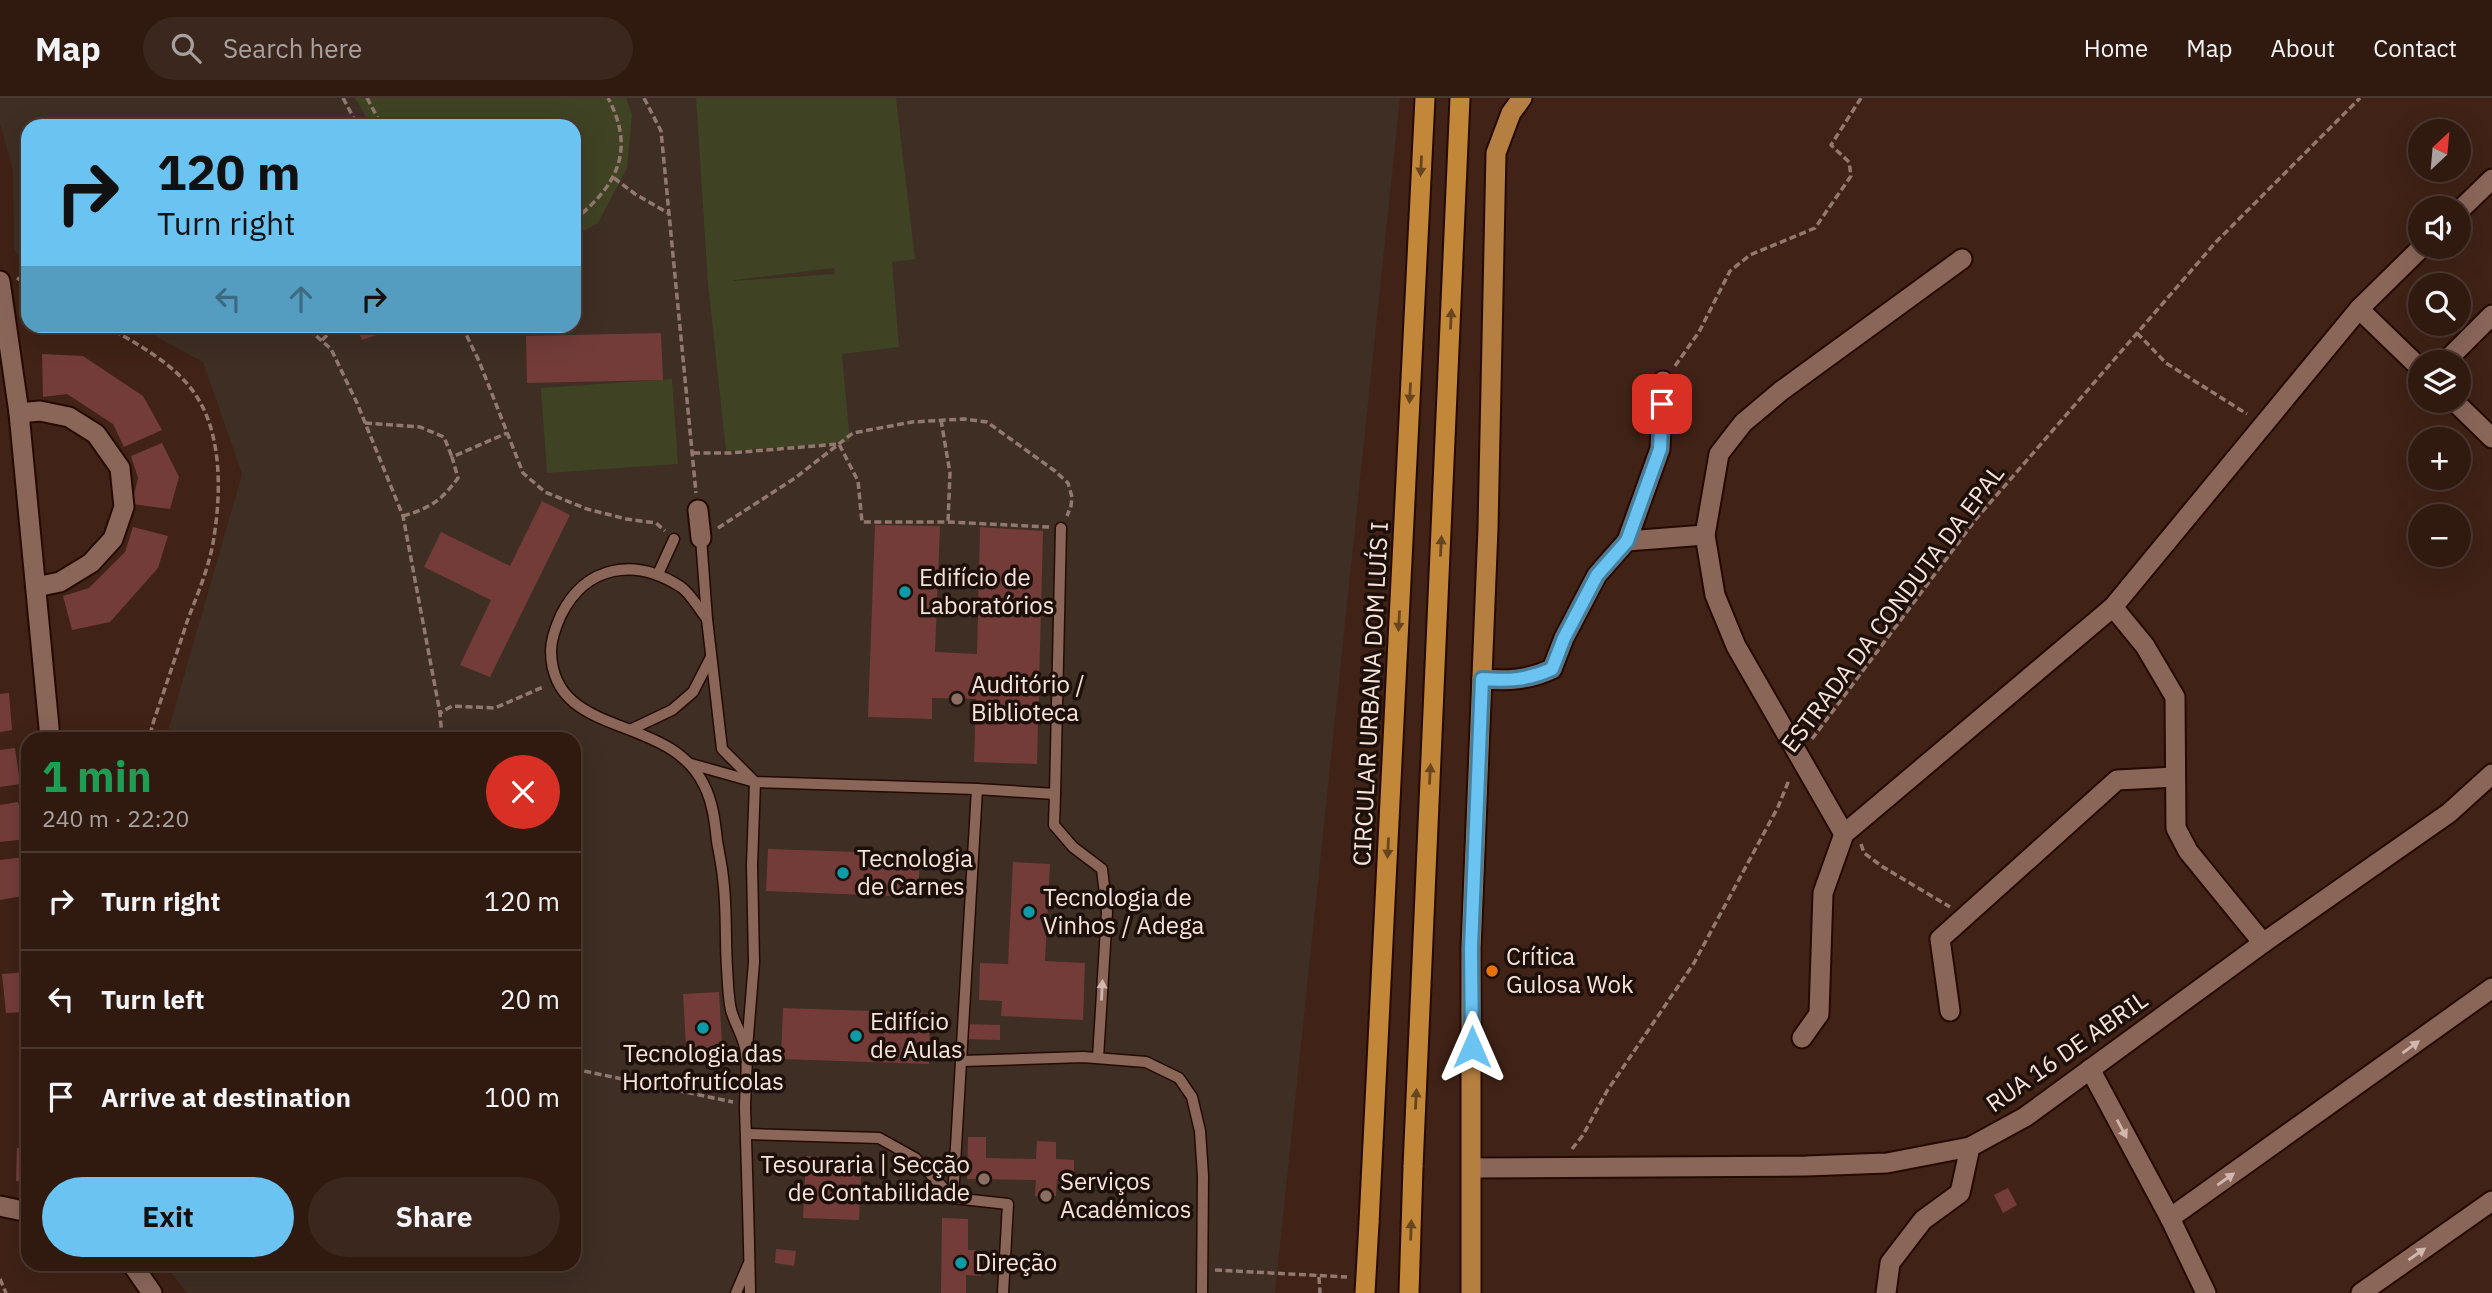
<!DOCTYPE html>
<meta charset="utf-8">
<style>
:root{--surface:#301a10;--page:#3c271e;--text:#f1f3f6;--muted:#a8a19f;--line:#4b3830;--accent:#6ac3f1}
body{margin:0;font-family:"IBM Plex Sans",sans-serif;background:var(--page);color:var(--text);height:100vh;display:flex;flex-direction:column;font-size:26px;white-space:nowrap}
*{box-sizing:border-box;margin:0}
p{font-size:23px;color:var(--muted)}
.icon{flex:none;width:38px;height:38px;fill:none;stroke:currentColor;stroke-width:2;stroke-linecap:round;stroke-linejoin:round}
.map{position:relative;flex:1;overflow:hidden}
.details{position:absolute;left:21px;top:634px;width:560px;height:539px;display:flex;flex-direction:column;background:var(--surface);border-radius:21px;box-shadow:0 7px 28px #0002,0 0 0 2px var(--line)}
.details>*{flex:none}
.hud{position:absolute;left:21px;top:21px;width:560px;height:214px;border-radius:21px;box-shadow:0 7px 28px #0002,0 0 0 2px var(--line);background:#6ac3f1;color:#111;overflow:hidden}
.needle{width:46px;rotate:26deg}
.tools{position:absolute;left:2408px;top:21px;display:grid;gap:14px}
.tools a{display:grid;place-items:center;width:63px;height:63px;border-radius:50%;background:var(--surface);box-shadow:0 7px 28px #0002,0 0 0 2px var(--line);font-size:35px}
.pin{position:absolute;display:grid;place-items:center;width:60px;height:60px;color:#fff;margin:-30px;border-radius:14px;box-shadow:0 4px 10px #0006}
.me{position:absolute;width:77px;margin:-38px;rotate:0deg;stroke-linejoin:round;filter:drop-shadow(0 0 5px #0008)}
.turn{display:flex;align-items:center;gap:24px;height:147px;padding:0 21px;font-size:32px}
.turn .icon{width:91px;height:91px;stroke-width:2.5}
.turn b{display:block;font-size:49px;line-height:60px}
.lanes{display:flex;align-items:center;height:66px;padding:0 21px;background:#0003;justify-content:center;gap:35px;direction:ltr}
.lanes .off{opacity:.35}
.round{display:grid;place-items:center;flex:none;width:74px;height:74px;border-radius:37px;background:var(--page)}
.summary{display:flex;align-items:center;justify-content:space-between;height:119px;padding:0 21px}
h1{font-size:42px;font-weight:800;line-height:52px;color:#1e9e55}
.action{display:flex;gap:14px;margin-top:auto;padding:14px 21px}
.action a{flex:1;height:80px;border-radius:42px;background:var(--accent);color:#111;font-size:28px;font-weight:800;line-height:80px;text-align:center}
.action a+a{background:var(--page);color:var(--text)}
ul{padding:0;list-style:none}
li{display:flex;align-items:center;gap:21px;height:98px;padding:0 21px;border-top:2px solid var(--line)}
li div{flex:1}
li b{display:block;font-size:26px}
li em{font-style:normal}
header{display:flex;align-items:center;gap:42px;box-sizing:border-box;height:98px;padding:0 35px;background:var(--surface);border-bottom:2px solid var(--line)}
header strong{font-size:33px}
nav{display:flex;gap:38px;margin-inline-start:auto;font-size:24px}
.search{width:490px;height:63px;background:var(--page);display:flex;align-items:center;gap:18px;box-sizing:border-box;padding:0 24px;border-radius:38px;color:var(--muted);font-size:26px}
.map>svg:first-child{display:block}
.education{fill:#3e2e24}
.green{fill:#3f4223;fill-rule:evenodd}
.building{fill:#733c39}
.lines{fill:none;stroke-linecap:round;stroke-linejoin:round}
.service-casing{stroke:#250a02;stroke-width:13}
.minor-casing{stroke:#250a02;stroke-width:23}
.primary-casing{stroke:#250a02;stroke-width:23}
.trunk-casing{stroke:#250a02;stroke-width:23}
.path{stroke:#92786e;stroke-width:3.5;stroke-dasharray:7 3.5;stroke-linecap:butt}
.service{stroke:#8a6659;stroke-width:10}
.minor{stroke:#8a6659;stroke-width:19}
.primary{stroke:#b47f40;stroke-width:19}
.trunk{stroke:#c28738;stroke-width:19}
.trunk-bridge-casing{stroke:#250a02;stroke-width:23;stroke-linecap:butt}
.trunk-bridge{stroke:#c28738;stroke-width:19}
.oneway{fill:#67461f}
.oneway2{fill:#d2b7ae}
.route-casing{stroke:#457f9d;stroke-width:18}
.route{stroke:#6ac3f1;stroke-width:12}
.culture-dot{fill:#0f9aa8;stroke:#1d100a;stroke-width:2.5}
.education-dot{fill:#8d6e63;stroke:#1d100a;stroke-width:2.5}
.food-dot{fill:#e8710a;stroke:#1d100a;stroke-width:2.5}
.labels{text-anchor:middle;stroke-width:7;stroke-linejoin:round;paint-order:stroke}
.poi-label{font-size:24px;fill:#f8e3db;stroke:#1d100a;text-anchor:start}
.street-label{font-size:24px;fill:#f8e3db;stroke:#1d100a}
</style>
<header>
<strong>Map</strong>
<div class="search"><svg class="icon" aria-label="search" viewBox="0 0 24 24"><circle cx="10" cy="10" r="6"/><path d="M15 15l6 6"/></svg>Search here</div>
<nav><a>Home</a><a>Map</a><a>About</a><a>Contact</a></nav>
</header>
<div class="map">
<svg width="2492" height="1195" viewBox="0 0 2492 1195">
<rect width="100%" height="100%" fill="#402216"/>
<polygon class="education" points="0,0 1400,0 1275,1195 187,1195 164,1166 574,1166 574,640 166,640 242,376 203,264 137,228 574,228 574,28 28,28 28,167 14,152 13,72 0,26"/>
<g class="green">
<polygon points="355,0 626,0 632,17 627,70 598,125 574,138 574,28 371,28"/>
<path d="M696,0H896L915,161L892,164L899,249L842,256L850,344L726,353L708,186ZM834,170L835,176L733,183L734,182Z"/>
<polygon points="672,281 678,366 547,375 541,290"/>
</g>
<g class="building">
<polygon points="356,228 381,228 383,235 362,242"/>
<polygon points="661,235 663,282 527,285 526,238"/>
<polygon points="42,256 83,258 143,298 162,332 124,349 113,326 67,296 43,299"/>
<polygon points="162,345 179,379 170,411 132,406 138,380 131,358"/>
<polygon points="542,403 570,417 490,579 460,567 491,502 424,469 441,434 510,468"/>
<polygon points="875,427 940,428 935,554 977,556 980,429 1043,433 1037,666 974,664 976,601 932,600 932,621 868,619"/>
<polygon points="133,429 168,438 158,470 110,524 72,532 63,498 89,490 125,454"/>
<polygon points="9,595 12,632 0,634 0,596"/>
<polygon points="15,650 20,686 0,689 0,652"/>
<polygon points="18,704 28,741 0,744 0,707"/>
<polygon points="768,751 920,756 918,799 766,793"/>
<polygon points="24,759 28,797 0,802 0,762"/>
<polygon points="1013,764 1050,766 1045,863 1085,865 1083,922 1001,918 1002,903 979,902 980,865 1008,866"/>
<polygon points="28,874 28,914 6,915 2,876"/>
<polygon points="719,894 723,964 687,966 683,896"/>
<polygon points="783,910 930,915 929,966 781,961"/>
<polygon points="963,926 1000,927 1000,942 963,941"/>
<polygon points="968,1039 986,1039 986,1060 1036,1061 1037,1043 1056,1044 1056,1061 1074,1062 1074,1081 1057,1081 1056,1098 1035,1098 1036,1082 967,1081"/>
<polygon points="17,1050 28,1051 28,1083 16,1083"/>
<polygon points="806,1058 862,1061 859,1122 803,1120"/>
<polygon points="2008,1090 2017,1107 2003,1115 1994,1097"/>
<polygon points="942,1120 968,1121 968,1152 982,1152 981,1178 966,1177 966,1195 941,1195"/>
<polygon points="776,1151 796,1153 794,1168 775,1165"/>
</g>
<g class="lines">
<g class="service-casing">
<g id="service">
<polyline points="701,440 707,521 722,651 755,684 977,691"/>
<polyline points="658,476 674,441"/>
<path d="M707,521C699,511 691,496 681,489C635,459 586,467 561,517C556,528 551,541 551,553C552,642 669,614 704,687C713,705 715,724 717,743C719,755 722,768 723,780C727,810 725,840 727,870C728,883 728,899 731,912C735,927 746,942 746,957C748,974 745,992 745,1010C747,1071 749,1133 750,1195"/>
<polyline points="632,631 672,612 693,594 711,559"/>
<polyline points="691,666 755,684 752,767 754,864 747,950"/>
<polyline points="1055,696 1054,727 1073,749 1102,771 1107,814 1098,960"/>
<polyline points="962,963 1083,959 1146,964 1179,980 1192,999 1200,1033 1203,1078 1202,1195"/>
<polyline points="747,1036 879,1040 915,1060 953,1100"/>
<polyline points="736,1195 748,1167"/>
<polyline points="1003,1195 1008,1106 953,1100 977,691 1055,696 1061,430"/>
</g>
</g>
<g class="minor-casing">
<g id="minor">
<polyline points="2459,113 2492,81"/>
<polyline points="0,183 19,315 50,640"/>
<polyline points="2359,211 2420,270"/>
<polyline points="2445,264 2492,217"/>
<polyline points="2454,303 2492,340"/>
<polyline points="19,315 40,313 69,319 96,336 120,370 124,409 113,441 91,465 60,484 36,489"/>
<polyline points="698,412 701,440"/>
<polyline points="1627,443 1660,351 1663,283"/>
<polyline points="2113,509 2145,548 2175,599 2176,730 2188,753 2263,845"/>
<path d="M1482,581C1508,583 1528,582 1552,571L1564,540L1597,477L1627,443L1705,437"/>
<polyline points="1844,736 1736,548 1715,497 1705,437 1719,356 1743,325 1781,293 1962,161"/>
<polyline points="1950,913 1940,841 2117,682 2175,679"/>
<polyline points="1802,940 1819,916 1823,795 1844,736 2113,509 2359,211 2422,149"/>
<polyline points="2090,971 2170,1120 2206,1195"/>
<polyline points="1472,1070 1806,1068 1887,1065 1970,1049 2025,1019 2263,845 2449,715 2492,676"/>
<polyline points="0,1108 28,1114"/>
<polyline points="2170,1120 2492,890"/>
<polyline points="132,1166 152,1195"/>
<polyline points="1886,1195 1890,1165 1923,1122 1960,1095 1970,1049"/>
<polyline points="2361,1195 2492,1103"/>
</g>
</g>
<g class="primary-casing">
<polyline id="primary" points="1471,1195 1471,850 1488,430 1496,55 1511,15 1522,0"/>
</g>
<g class="trunk-casing">
<g id="trunk">
<polyline points="1413,1069 1460,0"/>
<polyline points="1369,1125 1425,0"/>
</g>
</g>
<g class="path">
<polyline points="343,0 358,28"/>
<polyline points="367,0 382,28"/>
<polyline points="644,0 661,33 696,395"/>
<polyline points="614,80 635,96 668,115"/>
<path d="M574,122C617,88 636,52 608,0"/>
<polyline points="17,180 28,186"/>
<path d="M105,228C138,246 177,267 197,299C222,338 221,395 214,439C210,467 198,495 188,521C177,554 166,588 154,622L149,640"/>
<polyline points="298,228 314,236 331,251 357,305 403,418 440,615"/>
<polyline points="462,228 479,263 523,375 545,394 587,411 626,421 656,425 665,433"/>
<polyline points="2137,235 2166,265 2247,316"/>
<polyline points="322,242 337,228"/>
<polyline points="1675,268 1699,234 1730,173 1750,157 1815,130 1851,78 1849,64 1831,47 1861,0"/>
<polyline points="941,322 950,375 948,424"/>
<polyline points="365,325 420,329 444,339 452,359"/>
<polyline points="693,355 730,355 839,346 858,383 862,424 948,424 1049,429"/>
<path d="M403,418C430,410 441,403 458,380L452,359L507,335"/>
<polyline points="718,430 795,380 853,335 912,324 964,321 987,324 1055,373 1068,385 1072,399 1071,408 1067,418"/>
<polyline points="442,640 440,615 452,608 495,610 543,589"/>
<polyline points="1812,641 1976,421 2216,144 2360,0"/>
<polyline points="1861,746 1864,755 1883,769 1950,809"/>
<polyline points="574,971 733,1004"/>
<polyline points="1572,1051 1583,1037 1607,993 1694,865 1778,709 1789,682"/>
<polyline points="1215,1172 1347,1179"/>
<polyline points="1319,1179 1320,1195"/>
<polyline points="0,1181 6,1195"/>
</g>
<use href="#service" class="service"/>
<use href="#minor" class="minor"/>
<use href="#primary" class="primary"/>
<use href="#trunk" class="trunk"/>
<g class="trunk-bridge-casing">
<g id="trunk-bridge">
<polyline points="1365,1195 1369,1125"/>
<polyline points="1409,1195 1413,1069"/>
</g>
</g>
<use href="#trunk-bridge" class="trunk-bridge"/>
</g>
<defs><path id="oneway-solid" d="M-6-.8H1V-3.2L6.5 0L1 3.2V.8H-6Z" transform="scale(1.75)"/></defs>
<g class="oneway">
<use href="#oneway-solid" transform="translate(1421 68) rotate(93)"/>
<use href="#oneway-solid" transform="translate(1451 221) rotate(-87)"/>
<use href="#oneway-solid" transform="translate(1410 295) rotate(93)"/>
<use href="#oneway-solid" transform="translate(1441 448) rotate(-87)"/>
<use href="#oneway-solid" transform="translate(1399 523) rotate(93)"/>
<use href="#oneway-solid" transform="translate(1430 676) rotate(-87)"/>
<use href="#oneway-solid" transform="translate(1388 750) rotate(93)"/>
<use href="#oneway-solid" transform="translate(1416 1001) rotate(-87)"/>
<use href="#oneway-solid" transform="translate(1411 1132) rotate(-88)"/>
</g>
<g class="oneway2">
<use href="#oneway-solid" transform="translate(1102 892) rotate(-87)"/>
<use href="#oneway-solid" transform="translate(2411 949) rotate(-36)"/>
<use href="#oneway-solid" transform="translate(2122 1031) rotate(62)"/>
<use href="#oneway-solid" transform="translate(2226 1081) rotate(-35)"/>
<use href="#oneway-solid" transform="translate(2417 1156) rotate(-35)"/>
</g>
<g class="lines">
<g class="route-casing">
<path id="route" d="M1472,949L1471,850L1482,581C1508,583 1528,582 1552,571L1564,540L1597,477L1627,443L1660,351L1662,306"/>
</g>
<use href="#route" class="route"/>
</g>
<g class="culture-dot">
<circle cx="905" cy="494" r="7"/>
<circle cx="843" cy="775" r="7"/>
<circle cx="1029" cy="814" r="7"/>
<circle cx="703" cy="930" r="7"/>
<circle cx="856" cy="938" r="7"/>
<circle cx="961" cy="1165" r="7"/>
</g>
<g class="education-dot">
<circle cx="957" cy="601" r="7"/>
<circle cx="984" cy="1081" r="7"/>
<circle cx="1046" cy="1098" r="7"/>
</g>
<circle class="food-dot" cx="1492" cy="873" r="7"/>
<g class="labels">
<g class="poi-label">
<text x="919" y="488">Edifício de<tspan x="919" dy="28">Laboratórios</tspan></text>
<text x="971" y="595">Auditório /<tspan x="971" dy="28">Biblioteca</tspan></text>
<text x="857" y="769">Tecnologia<tspan x="857" dy="28">de Carnes</tspan></text>
<text x="1043" y="808">Tecnologia de<tspan x="1043" dy="28">Vinhos / Adega</tspan></text>
<text x="1506" y="867">Crítica<tspan x="1506" dy="28">Gulosa Wok</tspan></text>
<text x="870" y="932">Edifício<tspan x="870" dy="28">de Aulas</tspan></text>
<text x="703" y="964" text-anchor="middle">Tecnologia das<tspan x="703" dy="28">Hortofrutícolas</tspan></text>
<text x="970" y="1075" text-anchor="end">Tesouraria | Secção<tspan x="970" dy="28">de Contabilidade</tspan></text>
<text x="1060" y="1092">Serviços<tspan x="1060" dy="28">Académicos</tspan></text>
<text x="975" y="1173">Direção</text>
</g>
<g class="street-label">
<text transform="translate(1893 511) rotate(-53)" y="8">ESTRADA DA CONDUTA DA EPAL</text>
<text transform="translate(1371 596) rotate(-87)" y="8">CIRCULAR URBANA DOM LUÍS I</text>
<text transform="translate(2067 954) rotate(-35)" y="8">RUA 16 DE ABRIL</text>
</g>
</g>
</svg>
<div class="tools">
<a><svg class="needle" viewBox="-14 -14 28 28"><path d="M0-13l5 13h-10z" fill="#e53935"/><path d="M0 13l5-13h-10z" fill="#a8a19f"/></svg></a>
<a><svg class="icon" aria-label="sound" viewBox="0 0 24 24"><path d="M4 9h4l5-4v14l-5-4H4zM17 9q2 3 0 6"/></svg></a>
<a><svg class="icon" aria-label="search" viewBox="0 0 24 24"><circle cx="10" cy="10" r="6"/><path d="M15 15l6 6"/></svg></a>
<a><svg class="icon" aria-label="layers" viewBox="0 0 24 24"><path d="M12 4l9 5-9 5-9-5zM3 14l9 5 9-5"/></svg></a>
<a>+</a>
<a>−</a>
</div>
<div class="pin" style="left:1662px;top:306px;background:#d93025"><svg class="icon" aria-label="arrive" viewBox="0 0 24 24"><path d="M6 21V4h12l-3 4 3 4H6"/></svg></div>
<svg class="me" style="left:1472px;top:949px" viewBox="-20 -20 40 40"><path d="M0-17L14 15 0 8-14 15z" fill="#6ac3f1" stroke="#fff" stroke-width="4"/></svg>
<div class="hud">
<div class="turn"><svg class="icon" aria-label="right" viewBox="0 0 24 24"><path d="M7 20v-9h11M14 6l5 5-5 5"/></svg><div><b>120 m</b>Turn right</div></div>
<div class="lanes"><svg class="icon off" aria-label="left" viewBox="0 0 24 24"><path d="M17 20v-9H6M10 6l-5 5 5 5"/></svg><svg class="icon off" aria-label="ahead" viewBox="0 0 24 24"><path d="M12 20V5M6 11l6-6 6 6"/></svg><svg class="icon" aria-label="right" viewBox="0 0 24 24"><path d="M7 20v-9h11M14 6l5 5-5 5"/></svg></div>
</div>
<section class="details">
<div class="summary"><div><h1>1 min</h1><p>240 m · 22:20</p></div><a class="round" style="background:#d93025;color:#fff"><svg class="icon" aria-label="close" viewBox="0 0 24 24"><path d="M6 6l12 12M18 6L6 18"/></svg></a></div>
<ul>
<li><svg class="icon" aria-label="right" viewBox="0 0 24 24"><path d="M7 20v-9h11M14 6l5 5-5 5"/></svg><div><b>Turn right</b></div><em>120 m</em></li>
<li><svg class="icon" aria-label="left" viewBox="0 0 24 24"><path d="M17 20v-9H6M10 6l-5 5 5 5"/></svg><div><b>Turn left</b></div><em>20 m</em></li>
<li><svg class="icon" aria-label="arrive" viewBox="0 0 24 24"><path d="M6 21V4h12l-3 4 3 4H6"/></svg><div><b>Arrive at destination</b></div><em>100 m</em></li>
</ul>
<div class="action"><a>Exit</a><a>Share</a></div>
</section>
</div>
